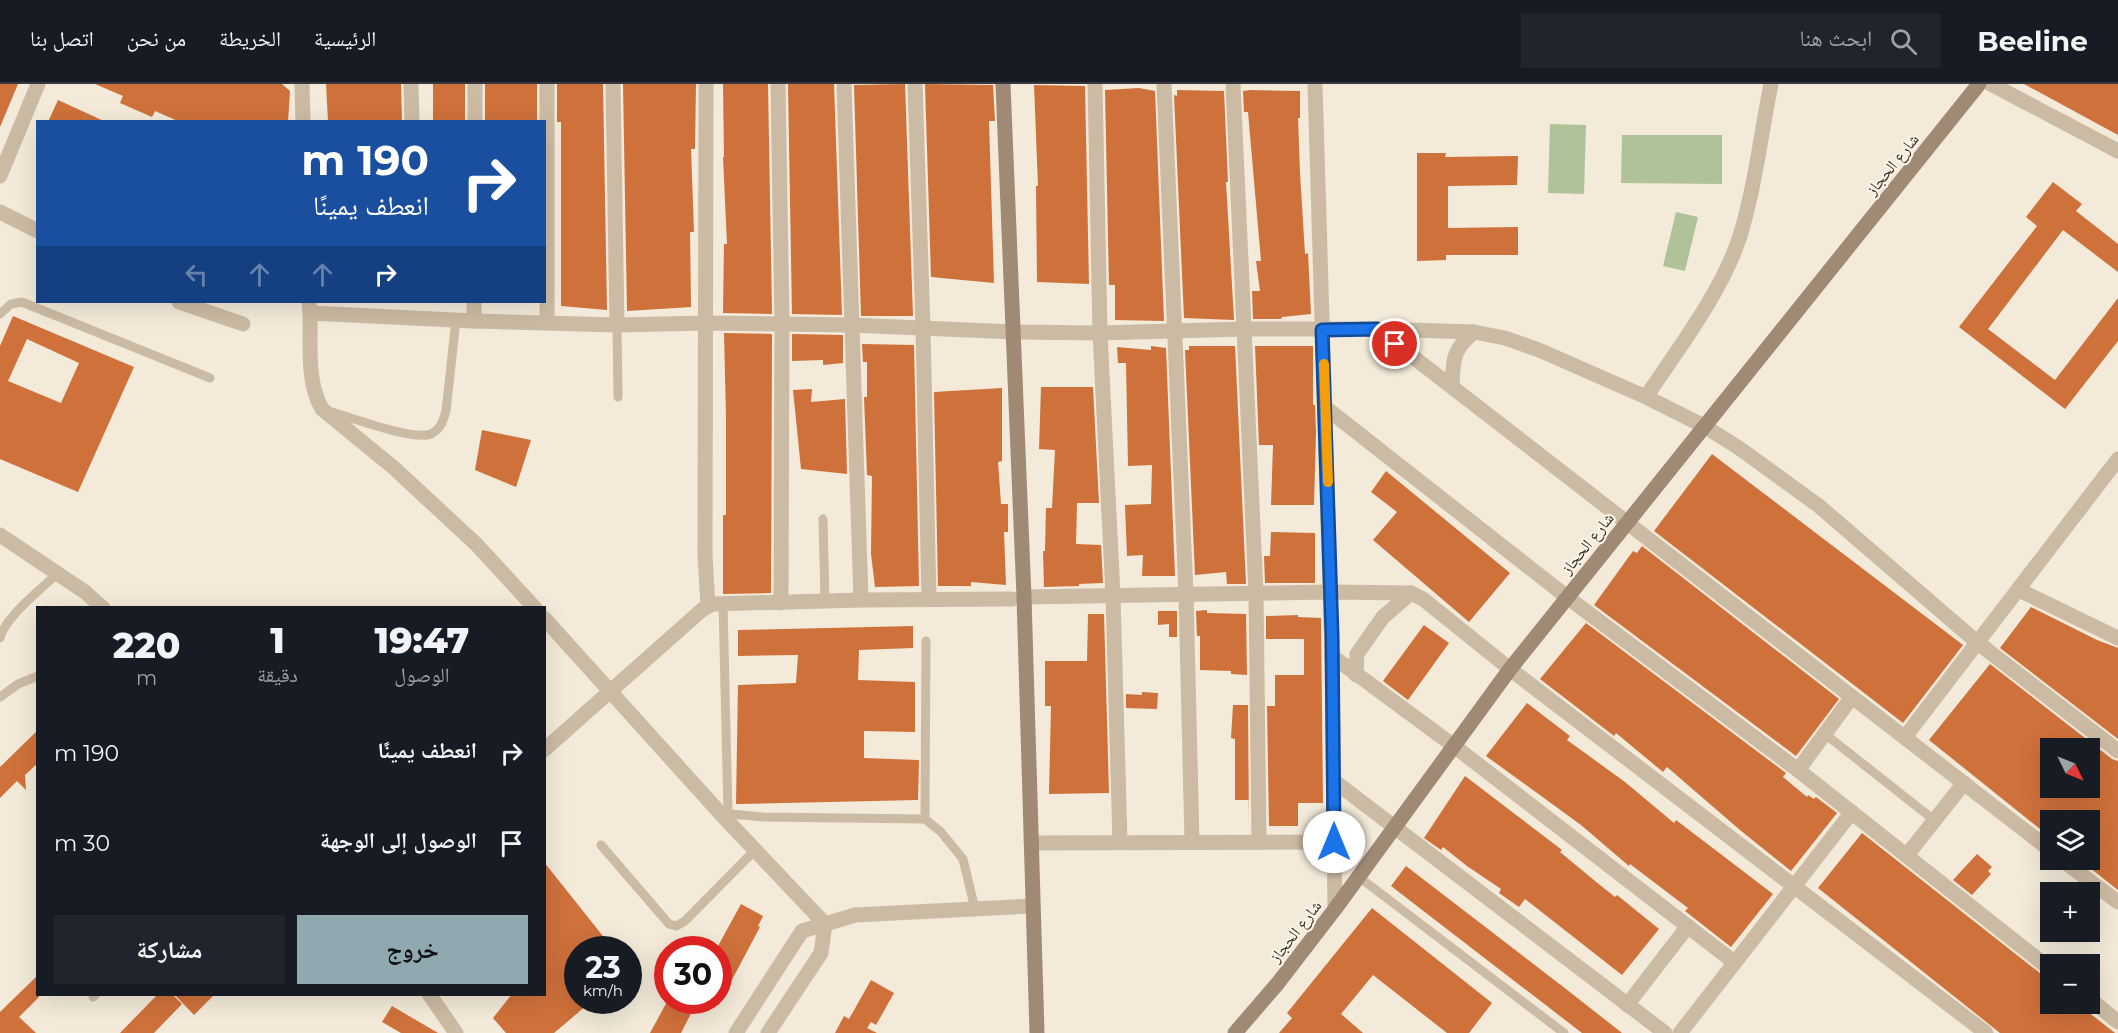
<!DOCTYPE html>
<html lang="ar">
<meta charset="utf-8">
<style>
:root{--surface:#171b24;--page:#20242c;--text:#f1f3f6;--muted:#9ea1a6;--line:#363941;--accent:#90a9b1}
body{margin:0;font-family:Montserrat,"Noto Naskh Arabic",sans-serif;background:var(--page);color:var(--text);direction:rtl;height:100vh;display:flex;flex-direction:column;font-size:22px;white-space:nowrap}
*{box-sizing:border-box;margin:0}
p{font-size:20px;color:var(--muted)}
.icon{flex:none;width:33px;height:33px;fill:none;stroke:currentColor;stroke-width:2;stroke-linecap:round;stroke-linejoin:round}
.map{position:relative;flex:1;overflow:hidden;direction:ltr}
.panel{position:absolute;left:36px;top:522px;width:510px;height:390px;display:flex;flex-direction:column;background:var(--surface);border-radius:0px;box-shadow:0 6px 24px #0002;direction:rtl}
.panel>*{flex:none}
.guide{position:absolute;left:36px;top:36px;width:510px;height:183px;border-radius:0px;box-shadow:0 6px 24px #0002;direction:rtl;background:#1a4fa0;color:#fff;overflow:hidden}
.needle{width:39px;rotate:133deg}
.tools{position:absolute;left:2040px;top:654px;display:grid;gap:12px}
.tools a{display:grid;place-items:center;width:60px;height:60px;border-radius:0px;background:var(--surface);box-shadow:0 6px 24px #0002;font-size:30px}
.speed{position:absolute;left:564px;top:852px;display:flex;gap:12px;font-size:30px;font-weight:700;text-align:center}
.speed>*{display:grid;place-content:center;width:78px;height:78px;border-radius:50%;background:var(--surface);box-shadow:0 6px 24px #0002;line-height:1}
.speed small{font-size:15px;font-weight:400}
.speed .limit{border:9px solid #d22;background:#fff;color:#111}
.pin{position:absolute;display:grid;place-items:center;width:51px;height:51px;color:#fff;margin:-26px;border:3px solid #fff;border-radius:50%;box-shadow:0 2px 6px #0007}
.me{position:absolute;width:66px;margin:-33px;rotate:0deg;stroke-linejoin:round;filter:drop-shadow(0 0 4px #0008)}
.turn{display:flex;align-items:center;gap:21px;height:126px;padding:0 18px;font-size:27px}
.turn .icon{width:78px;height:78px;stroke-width:2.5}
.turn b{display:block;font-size:42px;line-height:51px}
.lanes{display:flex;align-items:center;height:57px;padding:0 18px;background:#0003;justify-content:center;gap:30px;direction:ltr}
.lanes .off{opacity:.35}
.eta{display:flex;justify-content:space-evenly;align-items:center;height:102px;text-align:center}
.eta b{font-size:36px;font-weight:800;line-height:42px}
.primary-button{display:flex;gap:12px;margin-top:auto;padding:12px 18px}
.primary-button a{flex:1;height:69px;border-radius:0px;background:var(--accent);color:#111;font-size:24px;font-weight:800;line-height:69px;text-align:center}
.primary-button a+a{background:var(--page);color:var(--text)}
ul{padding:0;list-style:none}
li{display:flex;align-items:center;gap:18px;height:90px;padding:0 18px}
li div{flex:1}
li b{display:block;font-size:22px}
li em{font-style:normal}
header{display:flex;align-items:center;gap:36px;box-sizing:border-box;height:84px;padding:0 30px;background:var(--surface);border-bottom:2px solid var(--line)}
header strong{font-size:28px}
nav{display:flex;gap:33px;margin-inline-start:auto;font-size:21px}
.search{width:420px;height:54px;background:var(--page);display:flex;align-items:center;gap:15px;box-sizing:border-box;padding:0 21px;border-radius:0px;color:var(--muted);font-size:22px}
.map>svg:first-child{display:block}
.green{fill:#b0c398}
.building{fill:#cf713b;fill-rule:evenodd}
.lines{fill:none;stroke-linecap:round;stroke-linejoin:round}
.lane{stroke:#ccbba4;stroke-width:9}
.street{stroke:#ccbba4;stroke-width:15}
.secondary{stroke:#a08a75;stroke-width:15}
.route-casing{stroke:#114b97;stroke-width:15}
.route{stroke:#1a73e8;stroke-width:10}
.slow{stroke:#f59e0b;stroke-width:10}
.labels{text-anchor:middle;stroke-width:4.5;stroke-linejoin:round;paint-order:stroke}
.street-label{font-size:16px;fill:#372e26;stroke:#fbf4e6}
</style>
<header>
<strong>Beeline</strong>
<div class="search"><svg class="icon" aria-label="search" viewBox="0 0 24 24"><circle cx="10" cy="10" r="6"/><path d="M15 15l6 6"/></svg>ابحث هنا</div>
<nav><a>الرئيسية</a><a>الخريطة</a><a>من نحن</a><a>اتصل بنا</a></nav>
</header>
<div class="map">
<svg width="2118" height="949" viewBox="0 0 2118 949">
<rect width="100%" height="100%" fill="#f3ead9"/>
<g class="green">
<polygon points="1550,40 1586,41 1584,110 1548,109"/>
<polygon points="1622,51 1722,51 1722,100 1621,99"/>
<polygon points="1676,128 1698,133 1685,187 1663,182"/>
</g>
<g class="building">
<polygon points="0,0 18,0 0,43"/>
<polygon points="95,0 282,0 290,7 288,38 180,38 155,27 152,33 120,19 123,12"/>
<polygon points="326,0 401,0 402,38 328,38"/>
<rect x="433" y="0" width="32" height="38"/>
<rect x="485" y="0" width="52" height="38"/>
<polygon points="557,0 603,0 607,226 561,222 561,38 557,38"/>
<polygon points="623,0 696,0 695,65 691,65 694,148 690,148 691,223 627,227"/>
<polygon points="723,0 768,0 772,230 723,229 724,160 727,160 723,73 724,73"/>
<polygon points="788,0 834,0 842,231 792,230"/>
<polygon points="905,0 913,232 861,232 854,1"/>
<polygon points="925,0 993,1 995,37 989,37 994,199 931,193"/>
<polygon points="2024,0 2118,0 2118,51"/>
<polygon points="1034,1 1085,2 1089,200 1037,198 1036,102 1038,102"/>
<polygon points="1139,4 1155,7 1164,237 1115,236 1115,201 1109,201 1105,6"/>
<polygon points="1177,6 1224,7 1228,98 1226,98 1234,236 1184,234 1174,11 1177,12"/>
<polygon points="1251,6 1300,7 1300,34 1298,34 1300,89 1305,170 1308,169 1311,230 1282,233 1281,235 1253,235 1252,207 1260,207 1256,177 1261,177 1248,28 1244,28 1243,7"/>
<polygon points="58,16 106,38 48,38"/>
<polygon points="1417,69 1446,69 1445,73 1518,72 1517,101 1448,102 1448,144 1518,143 1518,171 1446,171 1446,176 1417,177"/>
<polygon points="2053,98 2082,120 2076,127 2118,160 2118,188 2063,146 1988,245 2055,296 2118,214 2118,257 2065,325 1959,243 2037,142 2026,133"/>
<path d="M13,232L134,283L78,408L0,375V262ZM27,255L79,279L61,319L8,297Z"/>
<polygon points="724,249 772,250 771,509 723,510 723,431 726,431 726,333"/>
<polygon points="792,250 843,251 843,279 823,281 823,276 792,277"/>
<polygon points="862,260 914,261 919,502 875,503 871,470 872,392 867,391 864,313 867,313 867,278 863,278"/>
<polygon points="1151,262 1166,264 1175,492 1142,492 1143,471 1127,472 1125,421 1151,420 1152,381 1128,382 1126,279 1118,279 1117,263 1151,266"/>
<polygon points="1189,262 1235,262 1246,500 1227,500 1226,488 1195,491 1185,266 1189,266"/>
<polygon points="1255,262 1313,262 1313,321 1315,321 1316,348 1314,421 1271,421 1273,361 1259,361"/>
<polygon points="1041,303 1093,303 1099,419 1077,419 1076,460 1101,461 1103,499 1079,500 1079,502 1044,503 1043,467 1045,467 1046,424 1052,424 1055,366 1039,365"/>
<polygon points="1002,304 1002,377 998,378 1001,420 1008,420 1008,448 1004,448 1006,501 971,498 971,502 938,502 934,308"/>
<polygon points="812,305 811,318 845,315 847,390 801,385 793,306"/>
<polygon points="482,346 531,356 516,403 475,386"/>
<polygon points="1712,370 1963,561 1903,639 1654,447"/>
<polygon points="1386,387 1510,489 1469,538 1373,456 1397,428 1371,408"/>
<polygon points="1271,448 1315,449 1315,499 1265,499 1264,472 1270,472"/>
<polygon points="1642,462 1839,615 1796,672 1594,521 1633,467 1637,469"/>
<polygon points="2031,523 2097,556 2118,564 2118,655 2000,564"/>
<polygon points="1207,526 1207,529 1246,530 1247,591 1231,590 1231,587 1200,586 1200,552 1197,552 1196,527"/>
<polygon points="1158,527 1177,527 1177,553 1169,553 1169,540 1158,541"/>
<polygon points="1088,530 1104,530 1109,709 1049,710 1051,622 1045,622 1045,577 1087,577"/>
<polygon points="1298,531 1298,533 1321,534 1323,719 1298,719 1298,742 1269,742 1267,622 1275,622 1275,591 1304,591 1304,555 1266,555 1266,532"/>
<polygon points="1586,539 1786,689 1783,693 1807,713 1808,711 1814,715 1816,713 1837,729 1791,787 1740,746 1667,683 1663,688 1616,649 1614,652 1540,595"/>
<polygon points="1424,541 1449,559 1408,616 1383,597"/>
<polygon points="913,542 913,564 859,566 858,596 915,598 915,648 864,647 864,674 919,676 918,716 736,720 738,601 796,599 798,571 738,572 738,546"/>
<path d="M1990,580L2112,675L2118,677V806L2090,784V736H2050V753L1929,656ZM2050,664H2090V704H2050Z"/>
<polygon points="1142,608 1158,609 1157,625 1126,624 1126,610 1142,611"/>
<polygon points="1527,619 1570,652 1567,656 1625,698 1674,739 1676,736 1773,810 1731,863 1685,827 1688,824 1630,780 1629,782 1581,741 1486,672"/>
<polygon points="1233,621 1248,621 1249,743 1249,716 1235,716 1235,655 1231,654"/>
<polygon points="38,646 38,679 25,691 26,706 17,697 0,714 0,683"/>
<polygon points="1465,692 1562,766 1560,768 1595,797 1615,813 1617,811 1659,845 1622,891 1525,815 1519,823 1499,809 1501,805 1467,782 1443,763 1441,766 1424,754"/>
<polygon points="1862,749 2050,897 2050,920 2078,920 2115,949 2000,949 1818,804"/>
<polygon points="1977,770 1992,783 1988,787 1991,790 1972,811 1953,796"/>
<polygon points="544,778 614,866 578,866 578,916 593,916 554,949 506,949 493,934 512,910 544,910"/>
<polygon points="1406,782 1566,905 1622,949 1582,949 1391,802"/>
<polygon points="741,820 763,832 758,842 760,843 718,922 718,862"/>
<polygon points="1372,824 1492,919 1469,949 1447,949 1373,891 1341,930 1363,949 1279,949 1292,934 1287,929"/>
<polygon points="38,891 39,913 19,933 36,949 0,949 0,928"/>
<polygon points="871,896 894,909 876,941 871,938 867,944 877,949 835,949 844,932 849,935"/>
<polygon points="158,910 172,910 182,920 154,949 120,949"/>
<polygon points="174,910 215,910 194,931"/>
<polygon points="668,916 698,916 681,949 650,949"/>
<polygon points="392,922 438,949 401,949 382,938"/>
</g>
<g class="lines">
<g class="lane">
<polyline points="0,230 11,220 22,218 210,294"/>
<polyline points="617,241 618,313"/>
<path d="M329,327C349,333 414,357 431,350C441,345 443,337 446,327L456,236"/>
<polyline points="823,435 825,517"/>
<polyline points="723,519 728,730"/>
<path d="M0,554C5,533 41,505 58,489"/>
<polyline points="0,613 18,600 38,592"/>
<polyline points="1825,650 1934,736"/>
<polyline points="720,729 763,733 925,735 941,748 963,775 975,825"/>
<polyline points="925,735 926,557"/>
<polyline points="601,761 669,840 676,842 685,837 755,766"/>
<polyline points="1359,793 1564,949"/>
<polyline points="93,913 96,910"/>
</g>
<g class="street">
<polyline points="302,0 303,38"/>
<polyline points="411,0 412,38"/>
<polyline points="547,0 547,239"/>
<polyline points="613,0 617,241"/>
<polyline points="706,0 705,471 708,522"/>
<polyline points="778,0 782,240 781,519"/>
<polyline points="844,0 861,516"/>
<polyline points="915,0 923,244 929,515"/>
<polyline points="1095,0 1100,249 1113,511 1120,758"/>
<polyline points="1164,0 1186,510 1192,758"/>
<polyline points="1233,0 1256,509 1259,758"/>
<polyline points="1315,0 1332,572 1335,825"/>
<polyline points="1991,0 2118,67"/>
<polyline points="475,38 475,0"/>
<polyline points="0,92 38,0"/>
<polyline points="0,128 38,147"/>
<polyline points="179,218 243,240"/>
<polyline points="309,218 310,229 474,237 617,241 707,239 851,241 1014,248 1100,249 1243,245 1377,245 1474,248 1505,254 1539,266 1646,313 1704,342 1739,364 1819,422 1978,559 2118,667"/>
<polyline points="474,218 474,237"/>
<path d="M310,229C311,260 306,297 322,325L394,384L476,460L535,524"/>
<polyline points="1377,245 2050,766"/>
<path d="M1452,303C1453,277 1452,266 1474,248"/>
<path d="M1646,313C1678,265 1722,208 1740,152C1755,103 1761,50 1771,0"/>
<polyline points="1326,324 1567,513 1798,686 2050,885"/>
<polyline points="0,451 85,508 103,524"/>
<polyline points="2019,506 2118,554"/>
<polyline points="1024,513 1331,508 1411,509 1423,515 1510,585 1986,949"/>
<polyline points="544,534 720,729 825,840"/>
<polyline points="1332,572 1454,662 1734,878"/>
<polyline points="1356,591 1357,570 1383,533 1411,509"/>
<polyline points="1905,653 2118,375"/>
<polyline points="544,666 703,525 713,520 861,516 1012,515"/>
<polyline points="1798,686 1852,613"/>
<polyline points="1334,697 1665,949"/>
<polyline points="1031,759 1334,758"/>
<polyline points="1907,771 1964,699"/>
<polyline points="2062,776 2118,818"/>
<polyline points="429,910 456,949"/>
<polyline points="2090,915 2118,938"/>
<polyline points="1627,921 1688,842"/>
<polyline points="736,949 802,847 855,831 1032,822"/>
<polyline points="768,949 821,869 825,840"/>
<polyline points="1680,949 1852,728"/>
</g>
<g class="secondary">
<polyline points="1003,0 1024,513 1037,949"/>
<polyline points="1235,949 1278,899 1335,825 1510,585 1979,0"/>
</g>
</g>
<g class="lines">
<g class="route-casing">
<polyline id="route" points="1334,758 1332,551 1322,246 1377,245 1395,260"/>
</g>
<use href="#route" class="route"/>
<polyline class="slow" points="1324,280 1328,398"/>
</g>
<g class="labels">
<g class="street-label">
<text transform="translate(1892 80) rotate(-51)" y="6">شارع الحجاز</text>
<text transform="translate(1587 459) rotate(-51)" y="6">شارع الحجاز</text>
<text transform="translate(1295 847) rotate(-52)" y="6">شارع الحجاز</text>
</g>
</g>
</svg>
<div class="tools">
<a><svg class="needle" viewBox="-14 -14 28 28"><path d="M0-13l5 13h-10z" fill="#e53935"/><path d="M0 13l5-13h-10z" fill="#9ea1a6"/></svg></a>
<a><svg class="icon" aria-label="layers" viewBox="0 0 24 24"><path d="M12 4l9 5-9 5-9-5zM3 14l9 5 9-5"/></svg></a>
<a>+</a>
<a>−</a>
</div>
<div class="speed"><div>23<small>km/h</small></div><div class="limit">30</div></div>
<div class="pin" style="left:1395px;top:260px;background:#d93025"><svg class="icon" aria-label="arrive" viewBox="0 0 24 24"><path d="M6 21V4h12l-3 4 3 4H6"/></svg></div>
<svg class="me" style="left:1334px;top:758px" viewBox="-20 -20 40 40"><circle r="19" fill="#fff"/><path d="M0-13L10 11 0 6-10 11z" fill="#1a73e8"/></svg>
<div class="guide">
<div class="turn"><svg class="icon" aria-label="right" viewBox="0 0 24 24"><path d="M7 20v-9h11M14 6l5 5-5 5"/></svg><div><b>190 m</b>انعطف يمينًا</div></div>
<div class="lanes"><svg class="icon off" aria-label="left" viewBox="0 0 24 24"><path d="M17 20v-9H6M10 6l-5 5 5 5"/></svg><svg class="icon off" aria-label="ahead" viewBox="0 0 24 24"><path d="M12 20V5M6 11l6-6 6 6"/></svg><svg class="icon off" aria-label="ahead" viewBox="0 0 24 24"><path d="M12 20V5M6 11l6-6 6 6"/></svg><svg class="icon" aria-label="right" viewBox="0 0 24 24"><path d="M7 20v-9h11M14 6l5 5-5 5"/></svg></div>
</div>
<section class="panel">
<div class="eta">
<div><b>19:47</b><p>الوصول</p></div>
<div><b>1</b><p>دقيقة</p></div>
<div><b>220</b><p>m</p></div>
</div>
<ul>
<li><svg class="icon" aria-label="right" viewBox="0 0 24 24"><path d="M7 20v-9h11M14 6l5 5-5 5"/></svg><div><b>انعطف يمينًا</b></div><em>190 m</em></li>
<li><svg class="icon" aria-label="arrive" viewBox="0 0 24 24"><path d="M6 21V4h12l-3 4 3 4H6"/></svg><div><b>الوصول إلى الوجهة</b></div><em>30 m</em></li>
</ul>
<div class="primary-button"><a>خروج</a><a>مشاركة</a></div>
</section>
</div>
